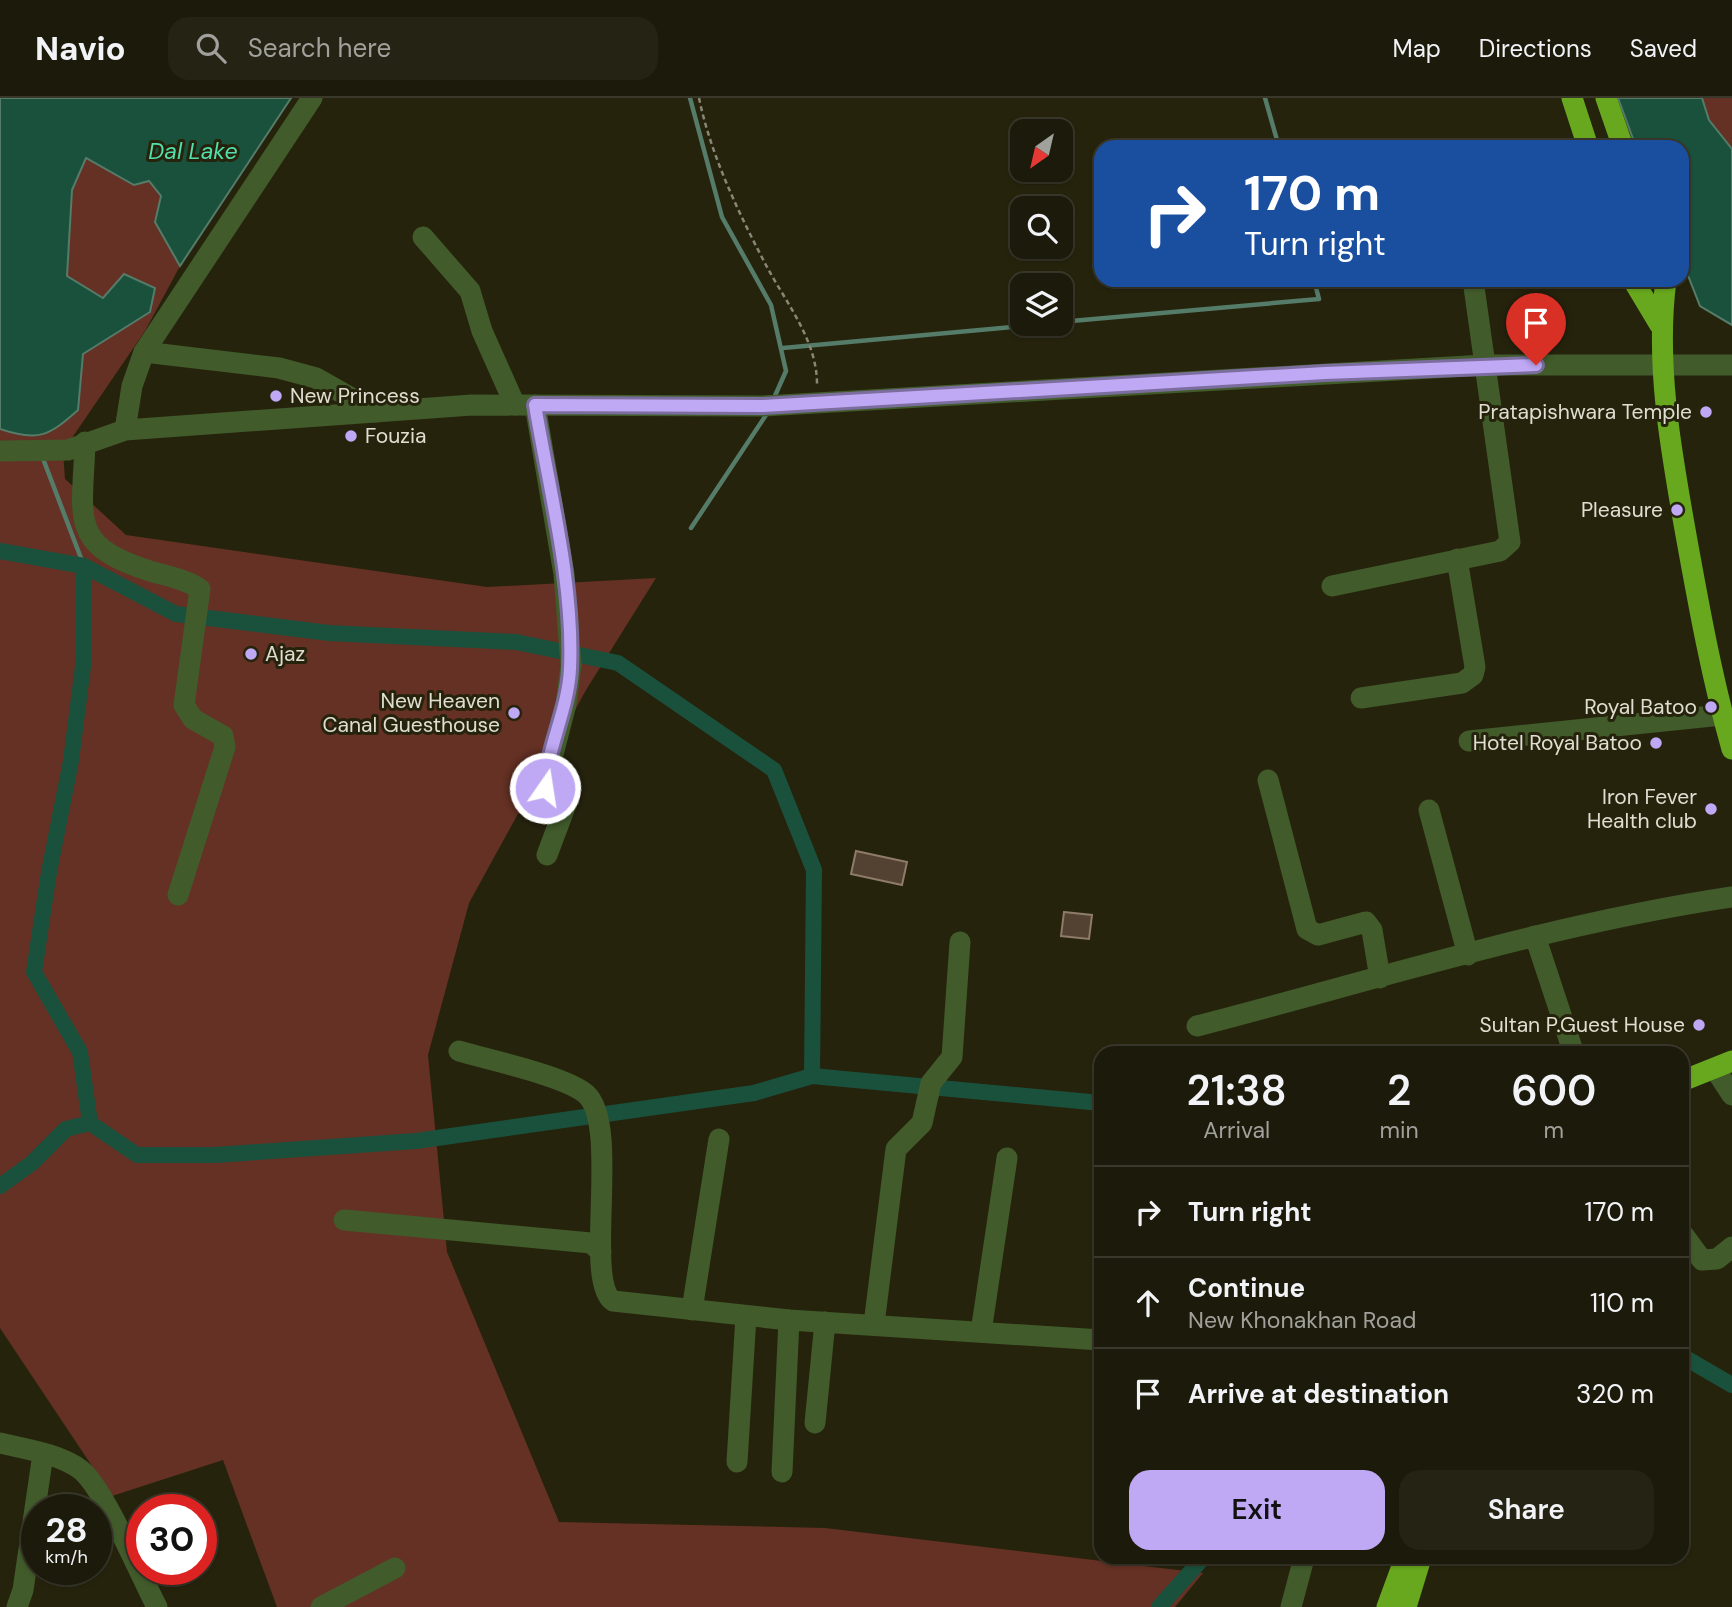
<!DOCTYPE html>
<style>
:root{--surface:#1c1a0a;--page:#252313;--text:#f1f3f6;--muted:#a0a19c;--line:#3a382b;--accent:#bfa8f4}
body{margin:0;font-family:"DM Sans",sans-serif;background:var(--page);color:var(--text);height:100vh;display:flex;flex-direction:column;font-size:26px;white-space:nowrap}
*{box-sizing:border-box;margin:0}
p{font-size:23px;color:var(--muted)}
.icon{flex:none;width:38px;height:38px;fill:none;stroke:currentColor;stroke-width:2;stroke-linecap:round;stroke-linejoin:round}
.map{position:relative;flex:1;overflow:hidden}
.panel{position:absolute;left:1094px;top:948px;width:595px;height:518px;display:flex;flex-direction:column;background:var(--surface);border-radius:21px;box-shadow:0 2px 5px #0004,0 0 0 2px var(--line)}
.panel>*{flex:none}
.guide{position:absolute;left:1094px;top:42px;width:595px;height:147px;border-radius:21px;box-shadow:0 2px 5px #0004,0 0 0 2px var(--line);background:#1a4fa0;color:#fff;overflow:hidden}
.needle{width:46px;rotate:214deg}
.fabs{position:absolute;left:1010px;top:21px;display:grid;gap:14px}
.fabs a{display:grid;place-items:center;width:63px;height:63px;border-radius:14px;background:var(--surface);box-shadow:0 2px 5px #0004,0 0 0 2px var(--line);font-size:35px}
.speed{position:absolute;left:21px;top:1396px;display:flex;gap:14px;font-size:35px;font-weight:700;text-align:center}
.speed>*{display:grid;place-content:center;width:91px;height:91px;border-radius:50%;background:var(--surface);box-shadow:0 2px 5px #0004,0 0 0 2px var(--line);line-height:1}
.speed small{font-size:18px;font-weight:400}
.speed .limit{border:10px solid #d22;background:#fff;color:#111}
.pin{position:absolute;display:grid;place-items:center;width:60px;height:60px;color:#fff;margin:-72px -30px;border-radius:50% 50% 50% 0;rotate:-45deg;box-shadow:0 0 7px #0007}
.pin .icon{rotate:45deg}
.me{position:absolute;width:77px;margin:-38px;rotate:13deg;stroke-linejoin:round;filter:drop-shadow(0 0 5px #0008)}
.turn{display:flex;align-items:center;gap:24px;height:147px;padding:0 35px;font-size:32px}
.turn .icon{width:91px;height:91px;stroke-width:2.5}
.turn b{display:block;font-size:49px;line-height:60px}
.eta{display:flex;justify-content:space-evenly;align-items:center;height:119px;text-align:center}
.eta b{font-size:42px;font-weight:600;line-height:49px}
.button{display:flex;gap:14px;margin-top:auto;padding:14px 35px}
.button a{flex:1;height:80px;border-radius:21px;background:var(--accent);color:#111;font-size:28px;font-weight:600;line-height:80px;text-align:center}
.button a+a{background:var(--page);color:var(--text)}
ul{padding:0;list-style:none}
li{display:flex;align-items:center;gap:21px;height:91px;padding:0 35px;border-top:2px solid var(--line)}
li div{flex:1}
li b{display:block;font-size:26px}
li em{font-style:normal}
header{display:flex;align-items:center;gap:42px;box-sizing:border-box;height:98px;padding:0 35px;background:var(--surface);border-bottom:2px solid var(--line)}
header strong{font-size:33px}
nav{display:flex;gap:38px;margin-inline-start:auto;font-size:24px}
.search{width:490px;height:63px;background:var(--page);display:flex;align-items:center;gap:18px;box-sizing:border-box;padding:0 24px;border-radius:21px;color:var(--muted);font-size:26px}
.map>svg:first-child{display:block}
.green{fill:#653124}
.water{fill:#1a513c;stroke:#557b69;stroke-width:2}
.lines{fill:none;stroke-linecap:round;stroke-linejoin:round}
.stream{stroke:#557b69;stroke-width:4.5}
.canal{stroke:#1a513c;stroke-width:16}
.building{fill:#534231;stroke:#8e7c69;stroke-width:2}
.path{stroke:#898675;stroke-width:2.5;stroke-dasharray:5 3.5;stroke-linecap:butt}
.minor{stroke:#415b2b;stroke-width:21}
.highway{stroke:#68a81e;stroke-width:21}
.route-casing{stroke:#7c6d9f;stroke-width:18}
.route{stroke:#bfa8f4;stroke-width:12}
.poi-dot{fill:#bfa8f4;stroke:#26230d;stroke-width:2.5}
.labels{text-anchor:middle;stroke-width:6;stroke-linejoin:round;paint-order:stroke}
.poi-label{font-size:21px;fill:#e0ded1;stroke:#26230d;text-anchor:end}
.water-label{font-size:23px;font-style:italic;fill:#52dfab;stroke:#26230d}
</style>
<header>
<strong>Navio</strong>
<div class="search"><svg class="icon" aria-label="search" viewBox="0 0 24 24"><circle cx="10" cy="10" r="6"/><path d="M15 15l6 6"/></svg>Search here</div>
<nav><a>Map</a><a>Directions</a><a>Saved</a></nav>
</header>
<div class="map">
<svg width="1732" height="1509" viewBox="0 0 1732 1509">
<rect width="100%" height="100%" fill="#26230d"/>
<g class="green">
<polygon points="0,0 292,0 180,168 145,233 63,353 65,381 126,437 487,489 656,480 586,592 469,805 428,957 447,1154 559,1424 825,1430 1203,1475 1175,1509 277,1509 223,1362 112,1398 0,1230"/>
<polygon points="1701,0 1732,0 1732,51 1709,21"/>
</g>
<g class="water">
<path d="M0,0H291L180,168L155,124L161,98L149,83L134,87L86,60L72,92L67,178L103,200L124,176L155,190L150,214L83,256L78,312C49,338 38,344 0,331Z"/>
<polygon points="1618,0 1702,0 1709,22 1732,51 1732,227 1700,208 1682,162 1682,49 1636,49"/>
</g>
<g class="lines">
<g class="stream">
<polyline points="690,0 722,119 771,207 786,273 774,300"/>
<polyline points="1265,0 1279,49"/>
<polyline points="1060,224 1319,201 1314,182"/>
<polyline points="783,250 1045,226"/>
<polyline points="42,358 84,468"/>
<polyline points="691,430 768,314"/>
</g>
<g class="canal">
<polyline points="0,453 84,468 176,516 329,535 516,544 618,565 774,672 814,772 812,978"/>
<polyline points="84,468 84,560 71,663 49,774 34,874 80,954 90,1025"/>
<polyline points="0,1088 32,1065 66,1031 90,1025 137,1057 215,1057 416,1043 754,995 812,978 1101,1005"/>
<polyline points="1682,1258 1732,1287"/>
<polyline points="1159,1509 1203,1460"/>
</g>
</g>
<g class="building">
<polygon points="856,753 907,764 902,787 851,776"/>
<polygon points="1064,814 1092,817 1089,841 1061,838"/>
</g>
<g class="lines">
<path class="path" d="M699,0C711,58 740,118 767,169C787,206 817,243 817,286"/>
<g class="minor">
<polyline points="423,139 470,193 482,233 515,307"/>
<polyline points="144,254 279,270 316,280 376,314"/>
<polyline points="535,307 564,476 571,567 566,606 545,687 548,695 565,709 547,757"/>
<polyline points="125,332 132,288 144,254 312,0"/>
<path d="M85,344C83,419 67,447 150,473C166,478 186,481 200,491L184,607L193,621L223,638L225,649L178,797"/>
<polyline points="0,353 68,352 125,332 472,307 763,308 1485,267 1732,267"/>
<polyline points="1332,488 1500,453 1510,444 1473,182"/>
<polyline points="1361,600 1462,585 1473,577 1475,569 1457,461"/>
<polyline points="1469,643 1722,617"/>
<polyline points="1268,682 1307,831 1318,837 1366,824 1372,832 1380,880"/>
<polyline points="1429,712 1468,857"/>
<polyline points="1535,838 1574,956"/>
<path d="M1197,928C1375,882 1551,826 1732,799"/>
<path d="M459,953C489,962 565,978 586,996C621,1027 583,1183 613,1203L789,1222L1101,1242"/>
<polyline points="1715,971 1732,997"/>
<polyline points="344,1122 591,1145 601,1154"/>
<polyline points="1682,1135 1702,1162 1717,1161 1732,1149"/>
<polyline points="692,1212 719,1041"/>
<polyline points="874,1226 896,1051 922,1025 931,985 952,959 960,844"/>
<polyline points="981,1234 1007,1060"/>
<polyline points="815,1325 825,1224"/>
<path d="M0,1345C26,1351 60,1356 81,1372C104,1390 141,1479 157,1509"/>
<polyline points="737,1364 746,1218"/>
<polyline points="782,1374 789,1222"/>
<polyline points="17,1509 23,1492 43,1356"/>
<polyline points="321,1509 395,1470"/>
<polyline points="1291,1509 1304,1460"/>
</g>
<g class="highway">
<polyline points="1572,0 1588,49"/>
<polyline points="1606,0 1623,49"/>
<polyline points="1633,182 1660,227"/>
<path d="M1666,182C1655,266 1671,353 1686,437C1699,509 1712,581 1732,651"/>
<polyline points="1682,983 1732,963"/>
<polyline points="1387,1509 1405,1460"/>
<polyline points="1406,1509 1421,1460"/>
</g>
</g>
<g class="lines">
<g class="route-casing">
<path id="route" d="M545,690C547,650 568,612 570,571C574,485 549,391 535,307L763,308L1325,275L1536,267"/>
</g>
<use href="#route" class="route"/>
</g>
<g class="poi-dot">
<circle cx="276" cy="298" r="7"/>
<circle cx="1706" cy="314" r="7"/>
<circle cx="351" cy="338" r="7"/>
<circle cx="1677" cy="412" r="7"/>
<circle cx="251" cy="556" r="7"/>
<circle cx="1711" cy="609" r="7"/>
<circle cx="514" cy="615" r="7"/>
<circle cx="1656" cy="645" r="7"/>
<circle cx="1711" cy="711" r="7"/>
<circle cx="1699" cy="927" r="7"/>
</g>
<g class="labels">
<g class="poi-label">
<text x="290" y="305" text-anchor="start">New Princess</text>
<text x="1692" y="321">Pratapishwara Temple</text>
<text x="365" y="345" text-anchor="start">Fouzia</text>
<text x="1663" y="419">Pleasure</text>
<text x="265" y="563" text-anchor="start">Ajaz</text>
<text x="500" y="610">New Heaven<tspan x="500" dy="24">Canal Guesthouse</tspan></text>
<text x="1697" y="616">Royal Batoo</text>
<text x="1642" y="652">Hotel Royal Batoo</text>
<text x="1697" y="706">Iron Fever<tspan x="1697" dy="24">Health club</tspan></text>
<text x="1685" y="934">Sultan P.Guest House</text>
</g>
<g class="water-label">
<text x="193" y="61">Dal Lake</text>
</g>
</g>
</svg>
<div class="fabs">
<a><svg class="needle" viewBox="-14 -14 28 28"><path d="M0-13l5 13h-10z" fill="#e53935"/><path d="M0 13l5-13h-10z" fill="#a0a19c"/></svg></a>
<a><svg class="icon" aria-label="search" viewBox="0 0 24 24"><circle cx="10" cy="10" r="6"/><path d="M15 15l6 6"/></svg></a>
<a><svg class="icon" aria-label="layers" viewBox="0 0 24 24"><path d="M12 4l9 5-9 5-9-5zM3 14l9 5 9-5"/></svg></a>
</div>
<div class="speed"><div>28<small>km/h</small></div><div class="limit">30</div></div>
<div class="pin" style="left:1536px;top:267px;background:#d93025"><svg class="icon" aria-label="arrive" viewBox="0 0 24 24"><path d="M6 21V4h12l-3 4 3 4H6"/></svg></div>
<svg class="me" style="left:545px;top:690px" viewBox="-20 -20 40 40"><circle r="17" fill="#bfa8f4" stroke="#fff" stroke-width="3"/><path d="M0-11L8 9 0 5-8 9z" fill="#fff"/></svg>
<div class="guide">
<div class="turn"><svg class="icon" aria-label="right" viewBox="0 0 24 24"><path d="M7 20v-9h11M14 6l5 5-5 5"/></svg><div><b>170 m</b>Turn right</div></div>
</div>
<section class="panel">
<div class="eta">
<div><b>21:38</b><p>Arrival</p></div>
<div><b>2</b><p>min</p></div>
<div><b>600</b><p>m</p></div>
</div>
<ul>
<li><svg class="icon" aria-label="right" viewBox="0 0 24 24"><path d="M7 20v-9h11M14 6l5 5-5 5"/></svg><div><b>Turn right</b></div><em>170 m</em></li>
<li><svg class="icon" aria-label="ahead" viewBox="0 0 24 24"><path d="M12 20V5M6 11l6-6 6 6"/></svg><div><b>Continue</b><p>New Khonakhan Road</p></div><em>110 m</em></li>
<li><svg class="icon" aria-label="arrive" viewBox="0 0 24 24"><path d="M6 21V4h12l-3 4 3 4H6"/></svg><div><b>Arrive at destination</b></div><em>320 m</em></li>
</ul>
<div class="button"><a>Exit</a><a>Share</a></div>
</section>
</div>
